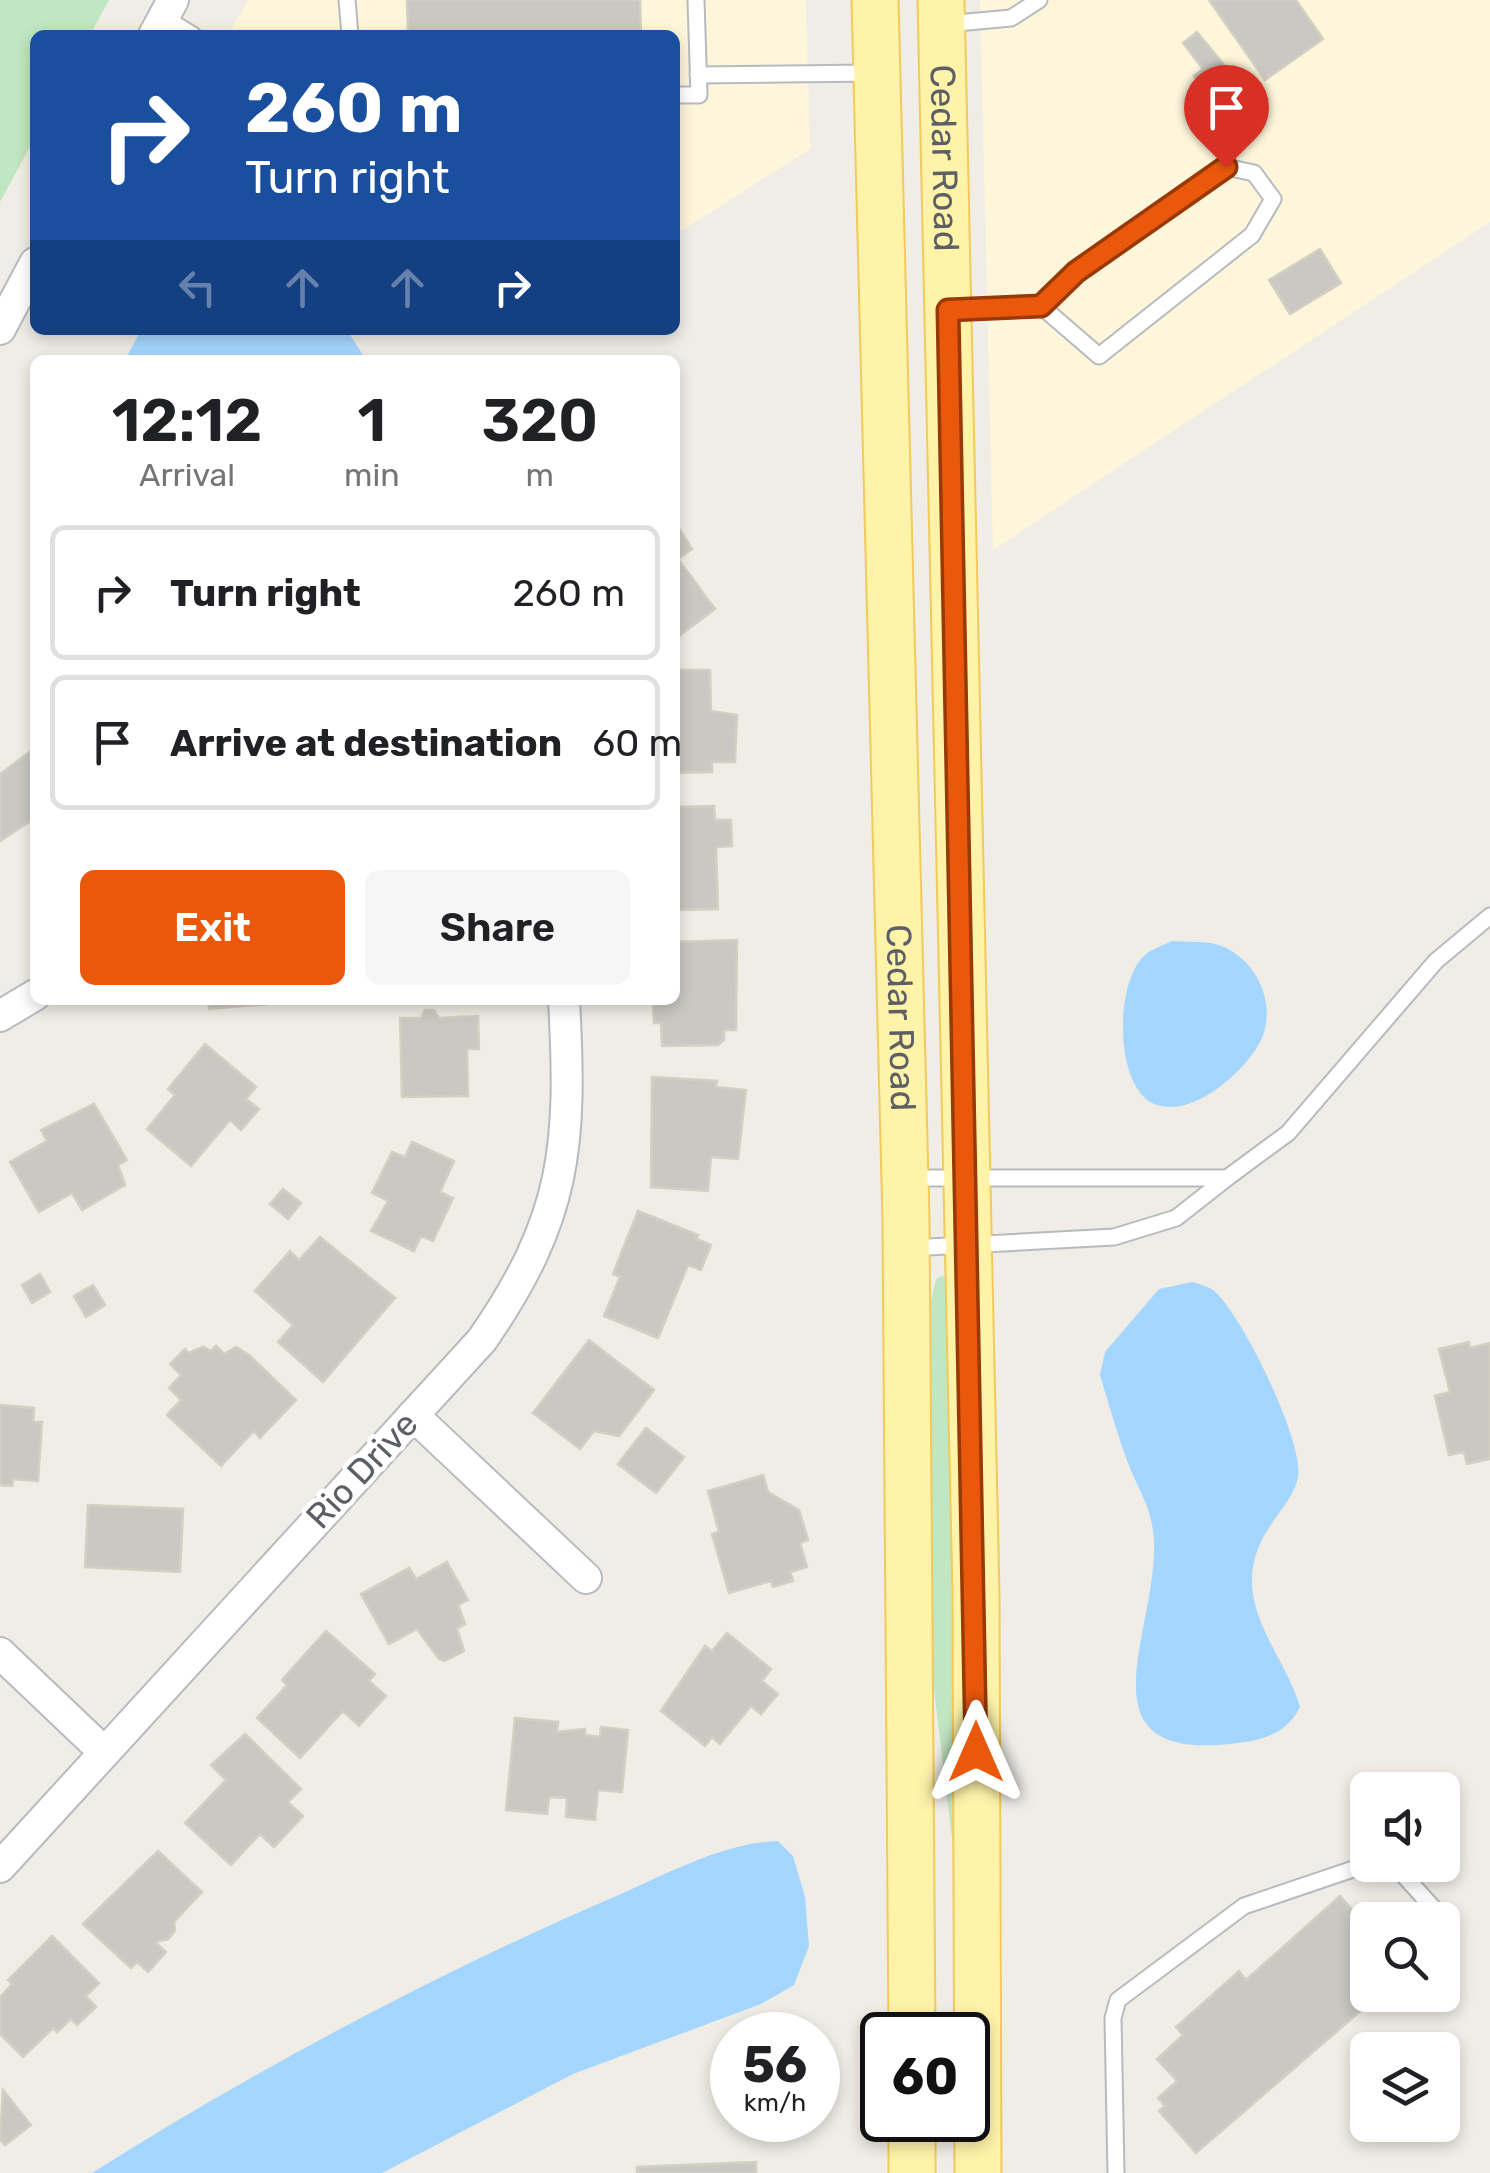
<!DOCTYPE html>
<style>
:root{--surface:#fff;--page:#f6f6f6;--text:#202124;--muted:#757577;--line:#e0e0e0;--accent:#ea580c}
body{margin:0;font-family:Rubik,sans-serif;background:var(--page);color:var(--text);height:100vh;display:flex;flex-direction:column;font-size:38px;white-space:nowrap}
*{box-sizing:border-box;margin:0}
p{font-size:32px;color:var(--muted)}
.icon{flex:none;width:55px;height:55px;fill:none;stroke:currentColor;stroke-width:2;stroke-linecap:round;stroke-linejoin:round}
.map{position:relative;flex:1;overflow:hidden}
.sheet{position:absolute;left:30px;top:355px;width:650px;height:650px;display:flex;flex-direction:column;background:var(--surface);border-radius:15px;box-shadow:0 5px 15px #0003}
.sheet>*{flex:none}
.top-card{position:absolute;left:30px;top:30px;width:650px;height:305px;border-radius:15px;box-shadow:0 5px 15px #0003;background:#1a4fa0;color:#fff;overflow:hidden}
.buttons{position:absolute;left:1350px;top:1772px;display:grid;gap:20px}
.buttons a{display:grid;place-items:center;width:110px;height:110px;border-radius:15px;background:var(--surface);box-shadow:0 5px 15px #0003;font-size:50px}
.speed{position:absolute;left:710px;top:2012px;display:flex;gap:20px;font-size:50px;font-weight:700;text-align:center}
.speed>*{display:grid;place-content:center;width:130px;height:130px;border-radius:50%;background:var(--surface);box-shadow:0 5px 15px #0003;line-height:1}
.speed small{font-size:25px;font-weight:400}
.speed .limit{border:5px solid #111;border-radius:15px;background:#fff;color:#111}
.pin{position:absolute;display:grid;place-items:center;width:85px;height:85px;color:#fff;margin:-102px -42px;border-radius:50% 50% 50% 0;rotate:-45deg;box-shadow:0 0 10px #0007}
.pin .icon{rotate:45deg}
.me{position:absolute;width:110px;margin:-55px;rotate:0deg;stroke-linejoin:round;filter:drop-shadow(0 0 8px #0008)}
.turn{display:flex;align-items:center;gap:35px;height:210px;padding:0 50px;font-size:45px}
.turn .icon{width:130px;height:130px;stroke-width:2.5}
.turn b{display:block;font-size:70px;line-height:85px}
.lanes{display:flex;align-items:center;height:95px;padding:0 50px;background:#0003;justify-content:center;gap:50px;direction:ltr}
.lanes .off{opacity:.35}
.eta{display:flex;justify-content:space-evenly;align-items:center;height:170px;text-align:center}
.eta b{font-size:60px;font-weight:600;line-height:70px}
.cta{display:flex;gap:20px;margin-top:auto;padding:20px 50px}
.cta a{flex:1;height:115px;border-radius:15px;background:var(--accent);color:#fff;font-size:40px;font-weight:600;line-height:115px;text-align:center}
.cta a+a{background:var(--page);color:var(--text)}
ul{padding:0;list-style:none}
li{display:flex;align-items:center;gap:30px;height:135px;margin:0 20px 15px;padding:0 30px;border:5px solid var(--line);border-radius:15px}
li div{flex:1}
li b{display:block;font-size:38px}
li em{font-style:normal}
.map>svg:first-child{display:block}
.commercial{fill:#fef6db}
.green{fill:#c1e6c2}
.water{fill:#a5d6ff}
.building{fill:#cac8c2;stroke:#d4cfc3;stroke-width:2.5}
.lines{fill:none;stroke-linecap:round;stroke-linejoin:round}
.lane-casing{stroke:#b7babf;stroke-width:19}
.street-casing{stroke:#b7babf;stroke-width:34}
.primary-casing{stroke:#f1ca5b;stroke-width:49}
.lane{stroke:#fff;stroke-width:15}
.street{stroke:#fff;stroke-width:30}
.primary{stroke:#fff3aa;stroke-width:45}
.route-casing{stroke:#983908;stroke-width:25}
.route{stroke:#ea580c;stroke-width:18}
.labels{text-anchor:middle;stroke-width:9;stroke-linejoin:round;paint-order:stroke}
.street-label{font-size:35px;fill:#5c6065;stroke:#fff}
</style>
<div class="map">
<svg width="1490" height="2173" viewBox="0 0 1490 2173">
<rect width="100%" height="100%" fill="#efede5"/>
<g class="commercial">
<polygon points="248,0 806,0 810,149 675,235 675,35 228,35"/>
<polygon points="980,0 1490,0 1490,222 993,550"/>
</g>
<g class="green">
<polygon points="0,0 109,0 90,35 35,35 35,137 0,202"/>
<polygon points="942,1276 950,1280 953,1847 932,1673 927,1320 936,1279"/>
</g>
<g class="water">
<polygon points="141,330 347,330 366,360 125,360"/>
<path d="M1172,941C1185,942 1198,941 1211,943C1252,951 1278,999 1262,1038C1248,1070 1190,1122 1152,1103C1114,1083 1115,981 1145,955C1152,949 1164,945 1172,941Z"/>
<path d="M1192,1282C1198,1284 1207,1286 1213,1290C1241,1312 1304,1442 1298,1476C1294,1507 1253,1529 1252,1579C1251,1625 1288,1664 1300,1707C1286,1735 1261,1741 1230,1744C1064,1761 1173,1609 1151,1520C1147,1501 1135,1482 1128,1463C1117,1434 1109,1404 1100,1375L1105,1352L1159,1289Z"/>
<path d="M778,1841L793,1856L805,1897L809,1946L794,1985L761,2004L573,2074L382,2173H92C260,2067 439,1972 621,1894C668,1873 726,1842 778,1841Z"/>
</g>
<g class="building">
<polygon points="407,0 640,0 641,35 408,35"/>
<polygon points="1209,0 1296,0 1323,39 1265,80"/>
<polygon points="1197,32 1244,89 1218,108 1194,76 1203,69 1183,43"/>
<polygon points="1320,249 1341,283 1290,314 1269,280"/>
<polygon points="675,522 692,549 678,559 715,609 679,636 675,631"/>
<polygon points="675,670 710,670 711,711 737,715 735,762 712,762 712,772 675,773"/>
<polygon points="35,748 35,818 0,841 0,774"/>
<polygon points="714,806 715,820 731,820 732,846 716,847 718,909 675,910 675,807"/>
<polygon points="737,940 736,1030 724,1030 724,1040 718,1045 662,1046 661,1023 654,1023 653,1000 675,1000 675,942"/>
<polygon points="208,1000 268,1000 268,1004 209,1009"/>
<polygon points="425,1010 434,1010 439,1018 478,1016 479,1049 467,1049 468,1096 402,1097 400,1018 421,1018"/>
<polygon points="205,1044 256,1087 246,1099 259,1109 241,1130 230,1120 191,1166 147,1129 175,1095 168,1089"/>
<polygon points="652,1077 717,1081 716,1087 746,1090 738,1159 711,1157 708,1191 651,1187"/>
<polygon points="94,1104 127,1160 118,1165 125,1185 82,1210 72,1193 39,1212 10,1162 47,1141 41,1130"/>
<polygon points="412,1142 454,1161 440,1192 453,1198 433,1241 421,1236 414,1251 371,1231 388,1201 372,1193 392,1152 405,1157"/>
<polygon points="283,1189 301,1203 288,1219 270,1204"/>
<polygon points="638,1211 698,1235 696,1239 711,1245 701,1270 688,1265 658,1338 604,1316 620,1277 613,1274"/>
<polygon points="320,1237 395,1298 323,1382 278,1342 293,1325 255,1291 290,1251 299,1260"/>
<polygon points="40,1274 50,1292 32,1303 22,1285"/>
<polygon points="93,1285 105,1305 86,1317 74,1296"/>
<polygon points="589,1340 654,1390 619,1436 594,1431 580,1449 533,1413"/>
<polygon points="1469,1342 1470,1348 1490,1343 1490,1459 1467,1464 1464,1452 1449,1455 1435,1396 1450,1392 1439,1349"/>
<polygon points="216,1346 224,1354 236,1347 249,1355 296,1400 260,1438 254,1431 221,1466 167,1415 181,1400 169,1388 181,1375 170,1364 185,1349 189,1353 203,1347 211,1351"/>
<polygon points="0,1405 34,1408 33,1422 42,1422 38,1481 13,1479 12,1486 0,1485"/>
<polygon points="646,1428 684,1457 656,1493 618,1464"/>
<polygon points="763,1475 768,1492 799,1510 808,1540 800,1543 807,1567 790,1572 793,1581 773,1587 771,1581 729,1593 712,1534 719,1532 708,1491"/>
<polygon points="88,1505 183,1509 180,1572 85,1567"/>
<polygon points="447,1562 468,1600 458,1605 465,1624 457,1629 464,1651 445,1661 439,1659 417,1629 389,1644 361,1594 409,1568 416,1579"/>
<polygon points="326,1631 375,1674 369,1681 386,1696 359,1726 343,1711 300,1758 257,1718 287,1685 282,1680"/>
<polygon points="727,1633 771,1669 762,1681 778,1694 761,1714 751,1706 720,1744 712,1737 705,1746 661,1711 705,1646 712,1651"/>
<polygon points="515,1718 558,1722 557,1732 585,1729 585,1735 600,1737 601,1727 628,1730 622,1792 598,1790 595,1820 566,1817 567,1798 549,1797 547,1814 506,1810"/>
<polygon points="245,1734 301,1789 288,1802 303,1816 274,1847 260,1834 231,1865 185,1823 226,1780 211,1765"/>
<polygon points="158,1851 202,1892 174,1922 175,1931 168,1939 155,1942 166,1952 148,1972 137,1962 131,1968 83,1924"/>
<polygon points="1340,1896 1368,1927 1368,1995 1379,1995 1196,2153 1159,2111 1165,2106 1158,2098 1177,2081 1157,2059 1183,2035 1176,2027 1239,1971 1246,1980"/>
<polygon points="52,1936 99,1983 86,1996 96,2007 77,2025 71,2019 57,2032 53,2028 23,2057 0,2034 0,1997 12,1984 8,1980"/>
<polygon points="3,2090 31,2125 5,2145 0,2140"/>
<polygon points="756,2162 756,2173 637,2173 637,2167"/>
</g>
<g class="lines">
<g class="lane-casing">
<g id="lane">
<polyline points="347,0 350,35"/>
<polyline points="164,17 193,35"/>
<polyline points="946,24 1011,18 1039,0"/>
<polyline points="698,75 874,73"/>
<polyline points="675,95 699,95 696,0"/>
<polyline points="952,310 1041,306 1076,273 1226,167 1254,173 1273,199 1252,235 1099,356 1041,306"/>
<polyline points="909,1178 1227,1178 1176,1218 1114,1237 910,1248"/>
<polyline points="1227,1178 1288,1133 1436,961 1490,916"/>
<polyline points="1385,1865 1397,1868 1437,1912"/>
<polyline points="1116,2173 1113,2018 1118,2000 1244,1906 1368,1864"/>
</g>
</g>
<g class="street-casing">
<g id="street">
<polyline points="154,35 173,0"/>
<polyline points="0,329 35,263"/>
<polyline points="0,1016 35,995"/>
<polyline points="413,1415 586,1578"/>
<polyline points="0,1653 103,1751"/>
<path d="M0,1867L482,1340C567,1217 572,1146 564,1000"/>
</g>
</g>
<g class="primary-casing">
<g id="primary">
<path id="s1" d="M875,0L906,1220L912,2035"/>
<path id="s2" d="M941,0L976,1595L978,2173"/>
<polyline points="912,2173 912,2120"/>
</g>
</g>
<use href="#lane" class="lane"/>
<use href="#street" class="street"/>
<use href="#primary" class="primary"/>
</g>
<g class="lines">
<g class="route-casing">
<polyline id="route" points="976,1752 948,310 1041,306 1076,272 1226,167"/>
</g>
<use href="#route" class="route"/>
</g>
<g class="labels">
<g class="street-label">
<text dy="12" stroke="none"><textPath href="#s2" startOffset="158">Cedar Road</textPath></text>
<text dy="12" stroke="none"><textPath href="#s1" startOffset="1018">Cedar Road</textPath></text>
<text transform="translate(362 1470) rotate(-47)" y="12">Rio Drive</text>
</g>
</g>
</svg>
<div class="buttons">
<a><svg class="icon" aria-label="sound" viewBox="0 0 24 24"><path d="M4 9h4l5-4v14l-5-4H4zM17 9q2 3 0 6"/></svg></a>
<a><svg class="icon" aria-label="search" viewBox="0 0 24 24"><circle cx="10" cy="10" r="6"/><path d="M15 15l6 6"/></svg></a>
<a><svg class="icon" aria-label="layers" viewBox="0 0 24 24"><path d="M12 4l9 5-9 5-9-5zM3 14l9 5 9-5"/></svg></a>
</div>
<div class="speed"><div>56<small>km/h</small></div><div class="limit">60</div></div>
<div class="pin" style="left:1226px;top:167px;background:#d93025"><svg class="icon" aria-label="arrive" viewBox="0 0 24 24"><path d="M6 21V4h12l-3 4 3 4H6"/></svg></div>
<svg class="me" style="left:976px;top:1752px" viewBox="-20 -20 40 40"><path d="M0-17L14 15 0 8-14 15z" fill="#ea580c" stroke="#fff" stroke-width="4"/></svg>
<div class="top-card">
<div class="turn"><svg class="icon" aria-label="right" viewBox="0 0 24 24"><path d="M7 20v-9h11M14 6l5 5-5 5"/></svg><div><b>260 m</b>Turn right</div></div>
<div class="lanes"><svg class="icon off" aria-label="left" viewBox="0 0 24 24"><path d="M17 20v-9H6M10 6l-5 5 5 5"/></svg><svg class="icon off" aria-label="ahead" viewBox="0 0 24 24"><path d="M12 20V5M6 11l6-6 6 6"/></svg><svg class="icon off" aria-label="ahead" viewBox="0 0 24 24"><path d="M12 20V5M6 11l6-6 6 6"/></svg><svg class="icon" aria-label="right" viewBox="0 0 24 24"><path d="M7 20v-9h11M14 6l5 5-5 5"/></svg></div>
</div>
<section class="sheet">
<div class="eta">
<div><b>12:12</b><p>Arrival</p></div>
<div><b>1</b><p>min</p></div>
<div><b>320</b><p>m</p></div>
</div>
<ul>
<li><svg class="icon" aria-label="right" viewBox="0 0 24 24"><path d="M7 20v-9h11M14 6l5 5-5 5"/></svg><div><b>Turn right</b></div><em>260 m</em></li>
<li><svg class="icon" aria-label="arrive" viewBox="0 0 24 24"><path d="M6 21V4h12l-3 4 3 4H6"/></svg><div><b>Arrive at destination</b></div><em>60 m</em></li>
</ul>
<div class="cta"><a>Exit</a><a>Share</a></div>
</section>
</div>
